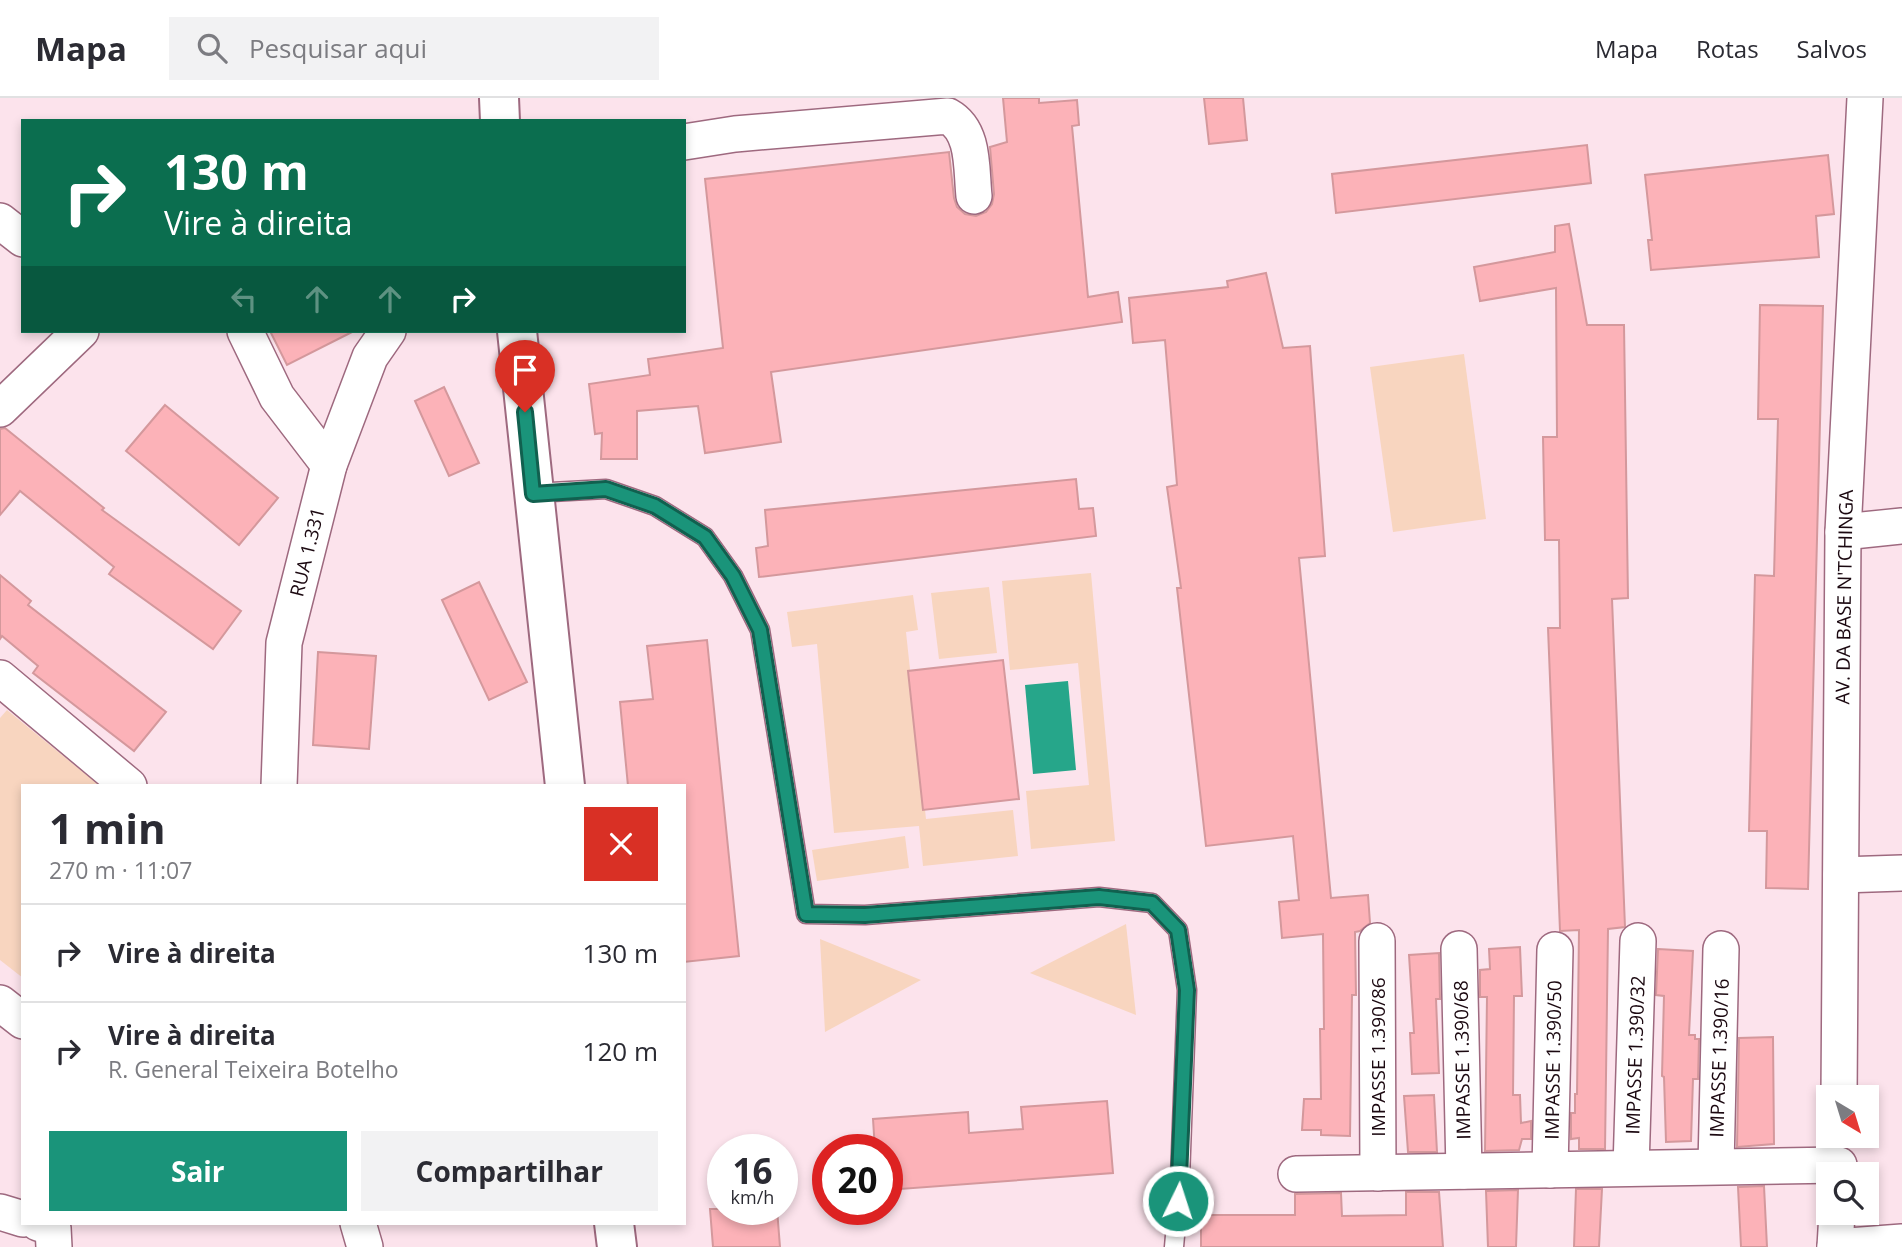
<!DOCTYPE html>
<html lang="pt">
<meta charset="utf-8">
<style>
:root{--surface:#fff;--page:#f2f2f3;--text:#2b2b33;--muted:#7c7c81;--line:#e1e1e2;--accent:#1a947a}
body{margin:0;font-family:"Open Sans",sans-serif;background:var(--page);color:var(--text);height:100vh;display:flex;flex-direction:column;font-size:26px;white-space:nowrap}
*{box-sizing:border-box;margin:0}
p{font-size:23px;color:var(--muted)}
.icon{flex:none;width:38px;height:38px;fill:none;stroke:currentColor;stroke-width:2;stroke-linecap:round;stroke-linejoin:round}
.map{position:relative;flex:1;overflow:hidden}
.panel{position:absolute;left:21px;top:686px;width:665px;height:441px;display:flex;flex-direction:column;background:var(--surface);border-radius:0px;box-shadow:0 4px 10px #0003}
.panel>*{flex:none}
.top-card{position:absolute;left:21px;top:21px;width:665px;height:214px;border-radius:0px;box-shadow:0 4px 10px #0003;background:#0b6e4f;color:#fff;overflow:hidden}
.needle{width:46px;rotate:142deg}
.buttons{position:absolute;left:1816px;top:987px;display:grid;gap:14px}
.buttons a{display:grid;place-items:center;width:63px;height:63px;border-radius:0px;background:var(--surface);box-shadow:0 4px 10px #0003;font-size:35px}
.speed{position:absolute;left:707px;top:1036px;display:flex;gap:14px;font-size:35px;font-weight:700;text-align:center}
.speed>*{display:grid;place-content:center;width:91px;height:91px;border-radius:50%;background:var(--surface);box-shadow:0 4px 10px #0003;line-height:1}
.speed small{font-size:18px;font-weight:400}
.speed .limit{border:10px solid #d22;background:#fff;color:#111}
.pin{position:absolute;display:grid;place-items:center;width:60px;height:60px;color:#fff;margin:-72px -30px;border-radius:50% 50% 50% 0;rotate:-45deg;box-shadow:0 0 7px #0007}
.pin .icon{rotate:45deg}
.me{position:absolute;width:77px;margin:-38px;rotate:4deg;stroke-linejoin:round;filter:drop-shadow(0 0 5px #0008)}
.turn{display:flex;align-items:center;gap:24px;height:147px;padding:0 28px;font-size:32px}
.turn .icon{width:91px;height:91px;stroke-width:2.5}
.turn b{display:block;font-size:49px;line-height:60px}
.lanes{display:flex;align-items:center;height:66px;padding:0 28px;background:#0003;justify-content:center;gap:35px;direction:ltr}
.lanes .off{opacity:.35}
.round{display:grid;place-items:center;flex:none;width:74px;height:74px;border-radius:0px;background:var(--page)}
.head{display:flex;align-items:center;justify-content:space-between;height:119px;padding:0 28px}
h1{font-size:42px;font-weight:700;line-height:52px}
.button{display:flex;gap:14px;margin-top:auto;padding:14px 28px}
.button a{flex:1;height:80px;border-radius:0px;background:var(--accent);color:#fff;font-size:28px;font-weight:700;line-height:80px;text-align:center}
.button a+a{background:var(--page);color:var(--text)}
ul{padding:0;list-style:none}
li{display:flex;align-items:center;gap:21px;height:98px;padding:0 28px;border-top:2px solid var(--line)}
li div{flex:1}
li b{display:block;font-size:26px}
li em{font-style:normal}
header{display:flex;align-items:center;gap:42px;box-sizing:border-box;height:98px;padding:0 35px;background:var(--surface);border-bottom:2px solid var(--line)}
header strong{font-size:33px}
nav{display:flex;gap:38px;margin-inline-start:auto;font-size:24px}
.search{width:490px;height:63px;background:var(--page);display:flex;align-items:center;gap:18px;box-sizing:border-box;padding:0 24px;border-radius:0px;color:var(--muted);font-size:26px}
.map>svg:first-child{display:block}
.green{fill:#f8d5bf}
.water{fill:#26a68a}
.building{fill:#fcb2b8;stroke:#d4989c;stroke-width:2}
.lines{fill:none;stroke-linecap:round;stroke-linejoin:round}
.service-casing{stroke:#9e697f;stroke-width:21}
.minor-casing{stroke:#9e697f;stroke-width:38}
.tertiary-casing{stroke:#9e697f;stroke-width:42}
.service{stroke:#fff;stroke-width:18}
.minor{stroke:#fff;stroke-width:35}
.tertiary{stroke:#fff;stroke-width:38}
.route-casing{stroke:#11604f;stroke-width:18}
.route{stroke:#1a947a;stroke-width:12}
.labels{text-anchor:middle;stroke-width:7;stroke-linejoin:round;paint-order:stroke}
.street-label{font-size:19px;fill:#1b0810;stroke:#fff}
</style>
<header>
<strong>Mapa</strong>
<div class="search"><svg class="icon" aria-label="search" viewBox="0 0 24 24"><circle cx="10" cy="10" r="6"/><path d="M15 15l6 6"/></svg>Pesquisar aqui</div>
<nav><a>Mapa</a><a>Rotas</a><a>Salvos</a></nav>
</header>
<div class="map">
<svg width="1902" height="1149" viewBox="0 0 1902 1149">
<rect width="100%" height="100%" fill="#fce3ec"/>
<g class="green">
<polygon points="1464,256 1486,421 1393,434 1370,269"/>
<polygon points="1091,475 1115,743 1031,751 1026,693 1089,687 1078,565 1010,572 1002,483"/>
<polygon points="989,489 997,555 939,561 931,495"/>
<polygon points="913,497 918,532 906,534 926,721 1013,712 1018,758 923,768 919,728 834,735 817,546 792,549 787,514"/>
<polygon points="7,612 100,688 23,688 23,880 0,862 0,620"/>
<polygon points="905,738 909,770 817,783 812,752"/>
<polygon points="1126,826 1136,917 1030,875"/>
<polygon points="820,841 921,882 825,934"/>
</g>
<polygon class="water" points="1068,583 1076,672 1033,676 1025,587"/>
<g class="building">
<polygon points="1003,0 1039,0 1039,5 1077,2 1079,27 1072,28 1088,199 1118,194 1122,224 771,274 781,344 705,355 698,308 637,313 637,361 601,361 602,335 595,336 589,286 650,277 648,261 723,250 705,81 949,54 954,100 957,109 965,116 976,118 986,114 992,106 994,96 990,49 1007,44"/>
<polygon points="1204,0 1243,0 1247,42 1209,46"/>
<polygon points="1587,47 1591,85 1336,115 1332,76"/>
<polygon points="1828,57 1834,116 1816,118 1819,159 1651,172 1648,142 1652,142 1645,77"/>
<polygon points="1569,126 1587,227 1624,227 1628,500 1612,501 1625,829 1608,831 1605,1051 1579,1051 1579,1040 1571,1041 1571,1015 1575,1015 1575,996 1577,996 1579,832 1560,833 1548,530 1560,530 1559,442 1545,442 1543,339 1557,339 1556,190 1480,203 1474,169 1555,154 1555,128"/>
<polygon points="1266,175 1283,250 1310,248 1325,458 1299,460 1331,800 1368,797 1370,825 1360,833 1355,834 1356,897 1352,897 1350,1038 1321,1037 1321,1032 1302,1032 1304,1001 1321,1001 1320,931 1324,931 1323,836 1282,840 1279,804 1299,802 1293,738 1206,748 1177,490 1181,490 1167,389 1177,387 1165,242 1133,245 1129,200 1228,189 1227,183"/>
<polygon points="1760,207 1823,208 1808,791 1766,790 1767,733 1749,733 1755,477 1774,478 1778,321 1758,321"/>
<polygon points="270,233 354,233 287,267"/>
<polygon points="444,289 479,365 449,378 415,303"/>
<polygon points="165,307 278,400 239,447 126,353"/>
<polygon points="5,330 104,410 102,412 241,513 213,551 109,476 114,469 20,393 0,417 0,331"/>
<polygon points="1076,381 1079,411 1093,410 1096,438 759,479 756,450 768,448 765,412"/>
<polygon points="0,477 31,503 28,507 166,614 134,653 33,575 38,568 2,538 0,541"/>
<polygon points="479,484 527,584 489,602 442,502"/>
<polygon points="707,542 739,858 684,864 684,688 628,688 620,604 653,601 647,548"/>
<polygon points="318,554 376,558 369,651 313,647"/>
<polygon points="1003,562 1019,701 923,712 908,573"/>
<polygon points="1520,849 1522,898 1514,898 1513,997 1520,997 1521,1025 1531,1023 1531,1041 1522,1041 1519,1052 1485,1053 1487,899 1480,899 1480,872 1490,871 1489,851"/>
<polygon points="1658,851 1693,853 1689,937 1695,937 1695,941 1699,941 1698,981 1693,981 1691,1043 1666,1044 1664,979 1662,978 1664,898 1656,897"/>
<polygon points="1439,855 1440,901 1436,901 1439,975 1412,976 1410,935 1414,935 1409,857"/>
<polygon points="1773,939 1774,1046 1737,1049 1739,940"/>
<polygon points="1434,997 1437,1054 1408,1054 1404,998"/>
<polygon points="1107,1003 1113,1075 887,1092 887,1052 875,1052 873,1021 968,1014 969,1035 1023,1031 1021,1009"/>
<polygon points="1764,1088 1767,1149 1741,1149 1738,1089"/>
<polygon points="1576,1091 1602,1091 1599,1149 1574,1149"/>
<polygon points="1518,1092 1516,1149 1488,1149 1486,1093"/>
<polygon points="1406,1094 1439,1094 1443,1149 1201,1149 1201,1117 1295,1117 1295,1096 1341,1095 1342,1118 1406,1117"/>
<polygon points="710,1111 777,1111 780,1149 713,1149"/>
</g>
<g class="lines">
<g class="service-casing">
<polyline id="service" points="533,395 606,391 655,408 705,439 733,478 760,532 806,816 865,817 1099,799 1152,805 1178,832 1187,892 1180,1080 1174,1149"/>
</g>
<g class="minor-casing">
<g id="minor">
<path d="M684,44L735,36L948,18C975,33 971,71 974,98"/>
<polyline points="0,123 23,141"/>
<polyline points="245,233 277,299 329,367"/>
<polyline points="0,311 81,233"/>
<polyline points="1843,434 1902,428"/>
<polyline points="0,580 129,688"/>
<polyline points="279,688 284,545 329,367 370,259 388,233"/>
<polyline points="1841,777 1902,775"/>
<polyline points="1377,843 1378,1075"/>
<polyline points="1459,851 1464,1073"/>
<polyline points="0,905 23,923"/>
<polyline points="1839,999 1843,434 1865,0"/>
<polyline points="1716,1068 1721,851"/>
<polyline points="1631,1070 1638,843"/>
<polyline points="1550,1072 1555,852"/>
<polyline points="1296,1076 1839,1067"/>
<polyline points="0,1114 23,1121"/>
<polyline points="38,1125 53,1130 54,1149"/>
<polyline points="358,1125 365,1149"/>
<polyline points="1835,1149 1902,1144"/>
<polyline points="1835,1149 1837,1115"/>
</g>
</g>
<g class="tertiary-casing">
<g id="tertiary">
<polyline points="499,0 500,23"/>
<polyline points="517,233 565,688"/>
<polyline points="614,1125 617,1149"/>
</g>
</g>
<use href="#service" class="service"/>
<use href="#minor" class="minor"/>
<use href="#tertiary" class="tertiary"/>
</g>
<g class="lines">
<g class="route-casing">
<polyline id="route" points="525,314 533,396 606,391 655,408 705,439 733,478 760,532 806,816 865,817 1099,799 1152,805 1178,832 1187,892 1178,1103"/>
</g>
<use href="#route" class="route"/>
</g>
<g class="labels">
<g class="street-label">
<text transform="translate(307 454) rotate(-76)" y="7">RUA 1.331</text>
<text transform="translate(1844 499) rotate(-89)" y="7">AV. DA BASE N'TCHINGA</text>
<text transform="translate(1635 957) rotate(-88)" y="7">IMPASSE 1.390/32</text>
<text transform="translate(1378 959) rotate(-90)" y="7">IMPASSE 1.390/86</text>
<text transform="translate(1719 960) rotate(-88)" y="7">IMPASSE 1.390/16</text>
<text transform="translate(1462 962) rotate(-91)" y="7">IMPASSE 1.390/68</text>
<text transform="translate(1553 962) rotate(-89)" y="7">IMPASSE 1.390/50</text>
</g>
</g>
</svg>
<div class="buttons">
<a><svg class="needle" viewBox="-14 -14 28 28"><path d="M0-13l5 13h-10z" fill="#e53935"/><path d="M0 13l5-13h-10z" fill="#7c7c81"/></svg></a>
<a><svg class="icon" aria-label="search" viewBox="0 0 24 24"><circle cx="10" cy="10" r="6"/><path d="M15 15l6 6"/></svg></a>
</div>
<div class="speed"><div>16<small>km/h</small></div><div class="limit">20</div></div>
<div class="pin" style="left:525px;top:314px;background:#d93025"><svg class="icon" aria-label="arrive" viewBox="0 0 24 24"><path d="M6 21V4h12l-3 4 3 4H6"/></svg></div>
<svg class="me" style="left:1178px;top:1103px" viewBox="-20 -20 40 40"><circle r="17" fill="#1a947a" stroke="#fff" stroke-width="3"/><path d="M0-11L8 9 0 5-8 9z" fill="#fff"/></svg>
<div class="top-card">
<div class="turn"><svg class="icon" aria-label="right" viewBox="0 0 24 24"><path d="M7 20v-9h11M14 6l5 5-5 5"/></svg><div><b>130 m</b>Vire à direita</div></div>
<div class="lanes"><svg class="icon off" aria-label="left" viewBox="0 0 24 24"><path d="M17 20v-9H6M10 6l-5 5 5 5"/></svg><svg class="icon off" aria-label="ahead" viewBox="0 0 24 24"><path d="M12 20V5M6 11l6-6 6 6"/></svg><svg class="icon off" aria-label="ahead" viewBox="0 0 24 24"><path d="M12 20V5M6 11l6-6 6 6"/></svg><svg class="icon" aria-label="right" viewBox="0 0 24 24"><path d="M7 20v-9h11M14 6l5 5-5 5"/></svg></div>
</div>
<section class="panel">
<div class="head"><div><h1>1 min</h1><p>270 m · 11:07</p></div><a class="round" style="background:#d93025;color:#fff"><svg class="icon" aria-label="close" viewBox="0 0 24 24"><path d="M6 6l12 12M18 6L6 18"/></svg></a></div>
<ul>
<li><svg class="icon" aria-label="right" viewBox="0 0 24 24"><path d="M7 20v-9h11M14 6l5 5-5 5"/></svg><div><b>Vire à direita</b></div><em>130 m</em></li>
<li><svg class="icon" aria-label="right" viewBox="0 0 24 24"><path d="M7 20v-9h11M14 6l5 5-5 5"/></svg><div><b>Vire à direita</b><p>R. General Teixeira Botelho</p></div><em>120 m</em></li>
</ul>
<div class="button"><a>Sair</a><a>Compartilhar</a></div>
</section>
</div>
